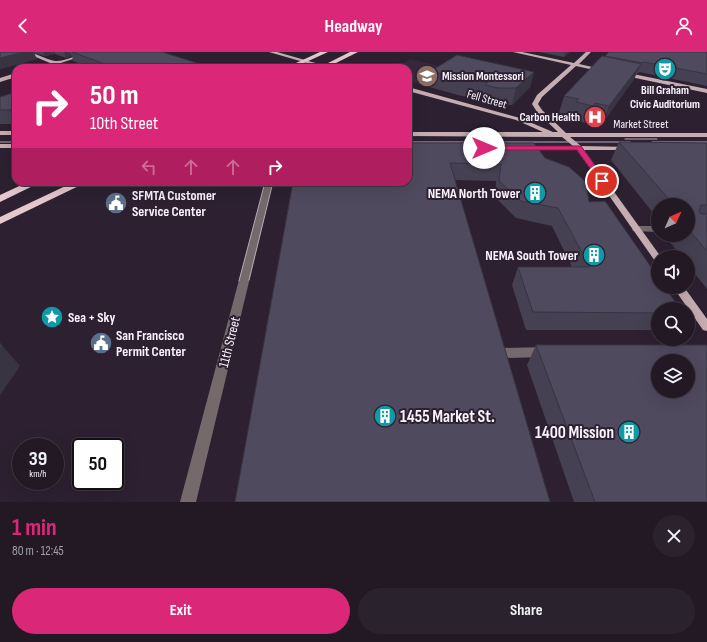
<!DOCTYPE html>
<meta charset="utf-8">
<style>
:root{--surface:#221925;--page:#2a222d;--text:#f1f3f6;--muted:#a2a0a7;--line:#3f3842;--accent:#db2777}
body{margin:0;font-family:"Sofia Sans Condensed",sans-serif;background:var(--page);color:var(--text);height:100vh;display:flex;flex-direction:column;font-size:15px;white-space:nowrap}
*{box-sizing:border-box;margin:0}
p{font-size:13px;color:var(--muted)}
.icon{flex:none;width:22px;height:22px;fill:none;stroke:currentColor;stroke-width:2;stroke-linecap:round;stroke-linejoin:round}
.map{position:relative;height:450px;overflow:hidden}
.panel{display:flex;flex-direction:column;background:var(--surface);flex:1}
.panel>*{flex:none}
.hud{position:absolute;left:12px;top:12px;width:400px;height:122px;border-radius:12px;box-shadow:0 4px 16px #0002,0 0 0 1px var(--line);background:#db2777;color:#fff;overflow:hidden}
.needle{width:26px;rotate:45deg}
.fabs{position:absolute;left:651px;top:146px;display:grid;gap:8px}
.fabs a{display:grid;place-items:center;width:44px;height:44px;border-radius:50%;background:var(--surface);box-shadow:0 4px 16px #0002,0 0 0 1px var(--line);font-size:20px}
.speed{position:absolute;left:12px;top:386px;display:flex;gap:8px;font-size:20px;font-weight:700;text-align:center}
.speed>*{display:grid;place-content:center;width:52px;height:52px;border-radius:50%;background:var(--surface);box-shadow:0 4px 16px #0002,0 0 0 1px var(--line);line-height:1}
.speed small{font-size:10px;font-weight:400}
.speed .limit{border:2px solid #111;border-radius:6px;background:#fff;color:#111}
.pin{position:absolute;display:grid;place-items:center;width:34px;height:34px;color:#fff;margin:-17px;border:2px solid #fff;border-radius:50%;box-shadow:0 1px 4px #0007}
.me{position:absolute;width:44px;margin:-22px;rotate:90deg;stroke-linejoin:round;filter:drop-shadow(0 0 3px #0008)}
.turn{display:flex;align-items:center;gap:14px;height:84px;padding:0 12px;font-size:18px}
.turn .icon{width:52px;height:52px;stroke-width:2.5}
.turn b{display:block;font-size:28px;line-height:34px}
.lanes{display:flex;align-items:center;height:38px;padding:0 12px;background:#0003;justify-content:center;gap:20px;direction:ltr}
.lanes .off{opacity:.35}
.round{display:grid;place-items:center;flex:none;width:42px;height:42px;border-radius:21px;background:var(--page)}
.head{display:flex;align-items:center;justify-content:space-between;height:68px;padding:0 12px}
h1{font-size:24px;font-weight:700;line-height:30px;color:var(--accent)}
.cta{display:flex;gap:8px;margin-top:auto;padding:8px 12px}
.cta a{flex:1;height:46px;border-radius:24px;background:var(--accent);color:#fff;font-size:16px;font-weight:700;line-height:46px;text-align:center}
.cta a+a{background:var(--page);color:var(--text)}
header{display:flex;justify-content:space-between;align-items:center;height:52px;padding:0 12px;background:var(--accent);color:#fff;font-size:18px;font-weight:700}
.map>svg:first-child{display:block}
.built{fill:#38283e}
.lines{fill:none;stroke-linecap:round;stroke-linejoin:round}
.minor{fill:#75696c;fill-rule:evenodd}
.major{fill:#c5adb2;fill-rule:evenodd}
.highway{fill:#e5c7ce;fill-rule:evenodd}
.tram{stroke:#b3aab7;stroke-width:1}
.wall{fill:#454052}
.shaded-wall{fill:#383442}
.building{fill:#504a5f;stroke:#383442;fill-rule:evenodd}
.route{fill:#db2777;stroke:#8e194d}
.labels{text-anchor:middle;stroke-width:4;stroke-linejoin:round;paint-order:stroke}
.far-poi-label{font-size:12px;font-weight:bold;fill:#faf2fd;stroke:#2d2131;text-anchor:start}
.far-street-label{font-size:12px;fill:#faf2fd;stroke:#2d2131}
.poi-label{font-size:14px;font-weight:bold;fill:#faf2fd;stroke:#2d2131;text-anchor:start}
.street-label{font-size:14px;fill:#faf2fd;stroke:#2d2131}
.near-poi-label{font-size:17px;font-weight:bold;fill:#faf2fd;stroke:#2d2131;text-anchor:start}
</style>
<header><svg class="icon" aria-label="back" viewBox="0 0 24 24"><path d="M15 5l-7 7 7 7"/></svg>Headway<svg class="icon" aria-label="person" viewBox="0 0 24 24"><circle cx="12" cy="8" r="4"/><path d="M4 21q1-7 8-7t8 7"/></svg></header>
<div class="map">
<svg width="707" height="450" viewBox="0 0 707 450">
<rect width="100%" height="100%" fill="#2d2131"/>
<polygon class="built" points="410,7 455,18 429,35 408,29 408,16 395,16"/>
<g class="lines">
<g class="minor">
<polygon points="55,9 69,15 70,16 63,16 53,12 53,10"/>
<polygon points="265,130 273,130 196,450 180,450"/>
<polygon points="636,174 658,174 658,180 633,179 632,177 633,175"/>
<polygon points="545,295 549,297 551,300 549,303 545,305 504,306 500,304 498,301 500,298 504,296"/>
</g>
<g class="major">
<path d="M24,0C35,0 44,7 55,9C64,10 83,0 95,0L45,16H36L50,11Z"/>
<polygon points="269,0 277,0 333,16 324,16"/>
<polygon points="513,0 522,0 574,11 586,0 591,0 579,12 606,18 603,20 576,14 542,45 538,52 542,58 566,81 707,81 707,85 570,85 581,94 631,95 633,96 629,98 584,98 661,205 658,205 658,210 655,209 577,98 525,98 521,96 525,94 573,94 562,85 408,84 408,80 543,80 516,68 408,39 408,35 520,66 553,80 558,80 537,60 532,52 537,43 571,13"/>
<polygon points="623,20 707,37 707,41 621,23 621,21"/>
<polygon points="16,21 16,25 0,30 0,26"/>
<rect x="0" y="79" width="16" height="4"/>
<rect x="0" y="92" width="16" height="4"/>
<polygon points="673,235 684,235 707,267 707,279 703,278"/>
</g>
<g class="highway">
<polygon points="320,0 328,0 293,16 285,16"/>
<polygon points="350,0 358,0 326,16 318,16"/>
<polygon points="28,130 41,130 0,150 0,143"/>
<polygon points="74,130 87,130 0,172 0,165"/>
</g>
<g class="tram">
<polyline points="625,87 657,87"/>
<polyline points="0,90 16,90"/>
<polyline points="408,90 630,90"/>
<polyline points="652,90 707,90"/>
<polyline points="249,228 273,130"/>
<polyline points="239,229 265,130"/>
</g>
</g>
<g class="wall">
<polygon points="0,0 162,0 213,16 93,16 73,9 72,4 66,6 55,2 45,4 34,1 37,7 0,17"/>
<polygon points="539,0 570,0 564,5"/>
<polygon points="707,0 707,34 639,20 638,22 637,21 634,27 602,72 589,68 586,71 570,67 571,64 559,61 564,44 605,4"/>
<polygon points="431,19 534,20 530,35 512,53 495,52 482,50 483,46 462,44 429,35"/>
<polygon points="16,40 16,72 0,72 0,45"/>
<polygon points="619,90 707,91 707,237 688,213 688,205 682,205 665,184 666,183 688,183 688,153 658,153 658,167 611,108"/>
<polygon points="408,91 545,106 589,150 658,257 658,278 526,278 512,233 518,215 572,215 552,174 516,166 495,145 496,129 455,128"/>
<polygon points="536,293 707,450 574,450 527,313"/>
</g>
<g class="shaded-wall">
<polygon points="24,0 33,0 37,7 0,17 0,6"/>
<polygon points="43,0 55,0 55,2 45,4"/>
<polygon points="64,0 70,0 72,4 66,6"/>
<polygon points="565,0 570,0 564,5"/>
<polygon points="641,12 634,27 602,72 609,54"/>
<polygon points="534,20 530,35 512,53 516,36"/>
<polygon points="595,51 589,68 586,71 593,54"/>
<polygon points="16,55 16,71 9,58"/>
<polygon points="0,291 20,314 0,343"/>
</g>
<g class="building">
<polygon points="0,0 24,0 0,6"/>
<polygon points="72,0 162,0 213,16 116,16"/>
<polygon points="609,0 707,0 707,22 644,10 643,11 605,4"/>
<polygon points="457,3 534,20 516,36 498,36 485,33 488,30 464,28 431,19"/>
<polygon points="602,4 641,12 609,54 595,51 593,54 576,50 579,47 564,44"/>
<polygon points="16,40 16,55 9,58 0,58 0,45"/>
<polygon points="619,90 707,91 707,153 701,153 699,160 701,162 707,162 707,199 688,177 688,153 674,153"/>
<polygon points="408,91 534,91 545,106 569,115 586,130 589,150 605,149 658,225 658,235 665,235 680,257 658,257 658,261 533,260 518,215 590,215 558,156 521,149 499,129 501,112 450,111 550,450 235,450 293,130 408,130"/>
<polygon points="0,291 2,294 0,297"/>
<path d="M536,293H707V450H595ZM658,309H688V339H658Z"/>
</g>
<polygon class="route" points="482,94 581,94 606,129 602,131 600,130 577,98 484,98 481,96"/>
<defs>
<g id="theatre-disc" transform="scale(1.15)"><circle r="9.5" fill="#0f9aa8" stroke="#2d2131"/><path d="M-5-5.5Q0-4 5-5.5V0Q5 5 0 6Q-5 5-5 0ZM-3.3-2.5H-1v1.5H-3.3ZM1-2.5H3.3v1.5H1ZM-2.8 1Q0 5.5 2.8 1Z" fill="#fff"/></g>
<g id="school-disc" transform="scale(1.15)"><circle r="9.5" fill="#8d6e63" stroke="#2d2131"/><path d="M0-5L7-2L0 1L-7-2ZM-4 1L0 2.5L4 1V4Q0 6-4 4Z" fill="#fff"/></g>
<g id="hospital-disc" transform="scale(1.15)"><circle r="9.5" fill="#e0444e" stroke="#2d2131"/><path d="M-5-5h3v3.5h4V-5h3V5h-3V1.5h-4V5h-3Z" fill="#fff"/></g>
<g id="building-disc" transform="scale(1.15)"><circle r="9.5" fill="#0f9aa8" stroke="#2d2131"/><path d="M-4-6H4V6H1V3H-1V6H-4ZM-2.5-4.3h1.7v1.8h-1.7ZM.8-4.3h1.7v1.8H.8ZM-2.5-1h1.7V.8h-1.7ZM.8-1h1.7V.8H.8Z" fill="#fff"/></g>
<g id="civic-disc" transform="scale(1.15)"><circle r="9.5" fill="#5c6f8a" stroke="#2d2131"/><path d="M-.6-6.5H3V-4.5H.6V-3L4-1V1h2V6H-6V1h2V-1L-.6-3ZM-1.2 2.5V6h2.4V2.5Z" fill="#fff"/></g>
<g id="sight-disc" transform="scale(1.15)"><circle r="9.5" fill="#0f9aa8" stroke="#2d2131"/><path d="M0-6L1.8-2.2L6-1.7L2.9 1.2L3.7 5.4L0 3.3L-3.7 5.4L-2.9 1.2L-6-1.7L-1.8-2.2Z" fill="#fff"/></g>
</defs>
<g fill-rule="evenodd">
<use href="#theatre-disc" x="665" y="17"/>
<use href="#school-disc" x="427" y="24"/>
<use href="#hospital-disc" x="595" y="65"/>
<use href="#building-disc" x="535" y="141"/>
<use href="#civic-disc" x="116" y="151"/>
<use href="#building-disc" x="594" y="203"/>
<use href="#sight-disc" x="52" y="265"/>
<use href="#civic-disc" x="101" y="291"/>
<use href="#building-disc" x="385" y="364"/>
<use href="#building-disc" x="629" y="380"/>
</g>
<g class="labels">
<g class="far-poi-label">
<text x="442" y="28">Mission Montessori</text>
<text x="665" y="42" text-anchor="middle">Bill Graham<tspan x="665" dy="14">Civic Auditorium</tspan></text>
<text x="580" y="69" text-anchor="end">Carbon Health</text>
</g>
<g class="far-street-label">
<text transform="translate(487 47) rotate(16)" y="4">Fell Street</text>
<text x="641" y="76">Market Street</text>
</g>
<g class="poi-label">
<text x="520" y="146" text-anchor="end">NEMA North Tower</text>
<text x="132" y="148">SFMTA Customer<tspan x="132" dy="16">Service Center</tspan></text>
<text x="578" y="208" text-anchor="end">NEMA South Tower</text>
<text x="68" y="270">Sea + Sky</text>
<text x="116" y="288">San Francisco<tspan x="116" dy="16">Permit Center</tspan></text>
</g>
<g class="street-label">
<text transform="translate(229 290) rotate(-76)" y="5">11th Street</text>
</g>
<g class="near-poi-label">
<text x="400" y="370">1455 Market St.</text>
<text x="614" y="386" text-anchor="end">1400 Mission</text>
</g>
</g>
</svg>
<div class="fabs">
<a><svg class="needle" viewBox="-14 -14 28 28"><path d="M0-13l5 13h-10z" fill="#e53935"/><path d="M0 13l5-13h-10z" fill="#a2a0a7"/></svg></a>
<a><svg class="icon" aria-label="sound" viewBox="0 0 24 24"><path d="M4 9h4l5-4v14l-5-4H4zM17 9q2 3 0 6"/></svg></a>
<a><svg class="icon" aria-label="search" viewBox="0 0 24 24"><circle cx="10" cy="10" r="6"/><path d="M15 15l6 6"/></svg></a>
<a><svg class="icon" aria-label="layers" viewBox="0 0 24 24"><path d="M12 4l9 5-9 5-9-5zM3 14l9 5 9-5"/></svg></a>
</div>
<div class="speed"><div>39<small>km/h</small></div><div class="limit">50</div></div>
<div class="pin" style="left:602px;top:129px;background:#d93025"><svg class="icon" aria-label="arrive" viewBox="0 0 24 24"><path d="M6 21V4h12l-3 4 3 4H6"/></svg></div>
<svg class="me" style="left:484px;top:96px" viewBox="-20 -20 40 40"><circle r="19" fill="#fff"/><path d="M0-13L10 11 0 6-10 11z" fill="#db2777"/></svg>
<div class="hud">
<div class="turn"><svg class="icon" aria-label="right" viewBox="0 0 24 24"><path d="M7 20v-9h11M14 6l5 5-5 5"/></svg><div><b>50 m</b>10th Street</div></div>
<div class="lanes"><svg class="icon off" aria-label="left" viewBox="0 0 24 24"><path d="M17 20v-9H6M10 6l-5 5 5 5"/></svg><svg class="icon off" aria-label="ahead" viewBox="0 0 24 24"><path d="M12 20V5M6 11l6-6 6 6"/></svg><svg class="icon off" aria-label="ahead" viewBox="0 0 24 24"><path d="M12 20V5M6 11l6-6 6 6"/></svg><svg class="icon" aria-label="right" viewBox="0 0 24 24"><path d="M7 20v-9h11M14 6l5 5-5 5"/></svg></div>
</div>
</div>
<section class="panel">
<div class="head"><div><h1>1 min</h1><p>80 m · 12:45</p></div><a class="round"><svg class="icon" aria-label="close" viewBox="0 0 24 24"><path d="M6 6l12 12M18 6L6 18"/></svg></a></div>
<div class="cta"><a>Exit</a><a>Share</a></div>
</section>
